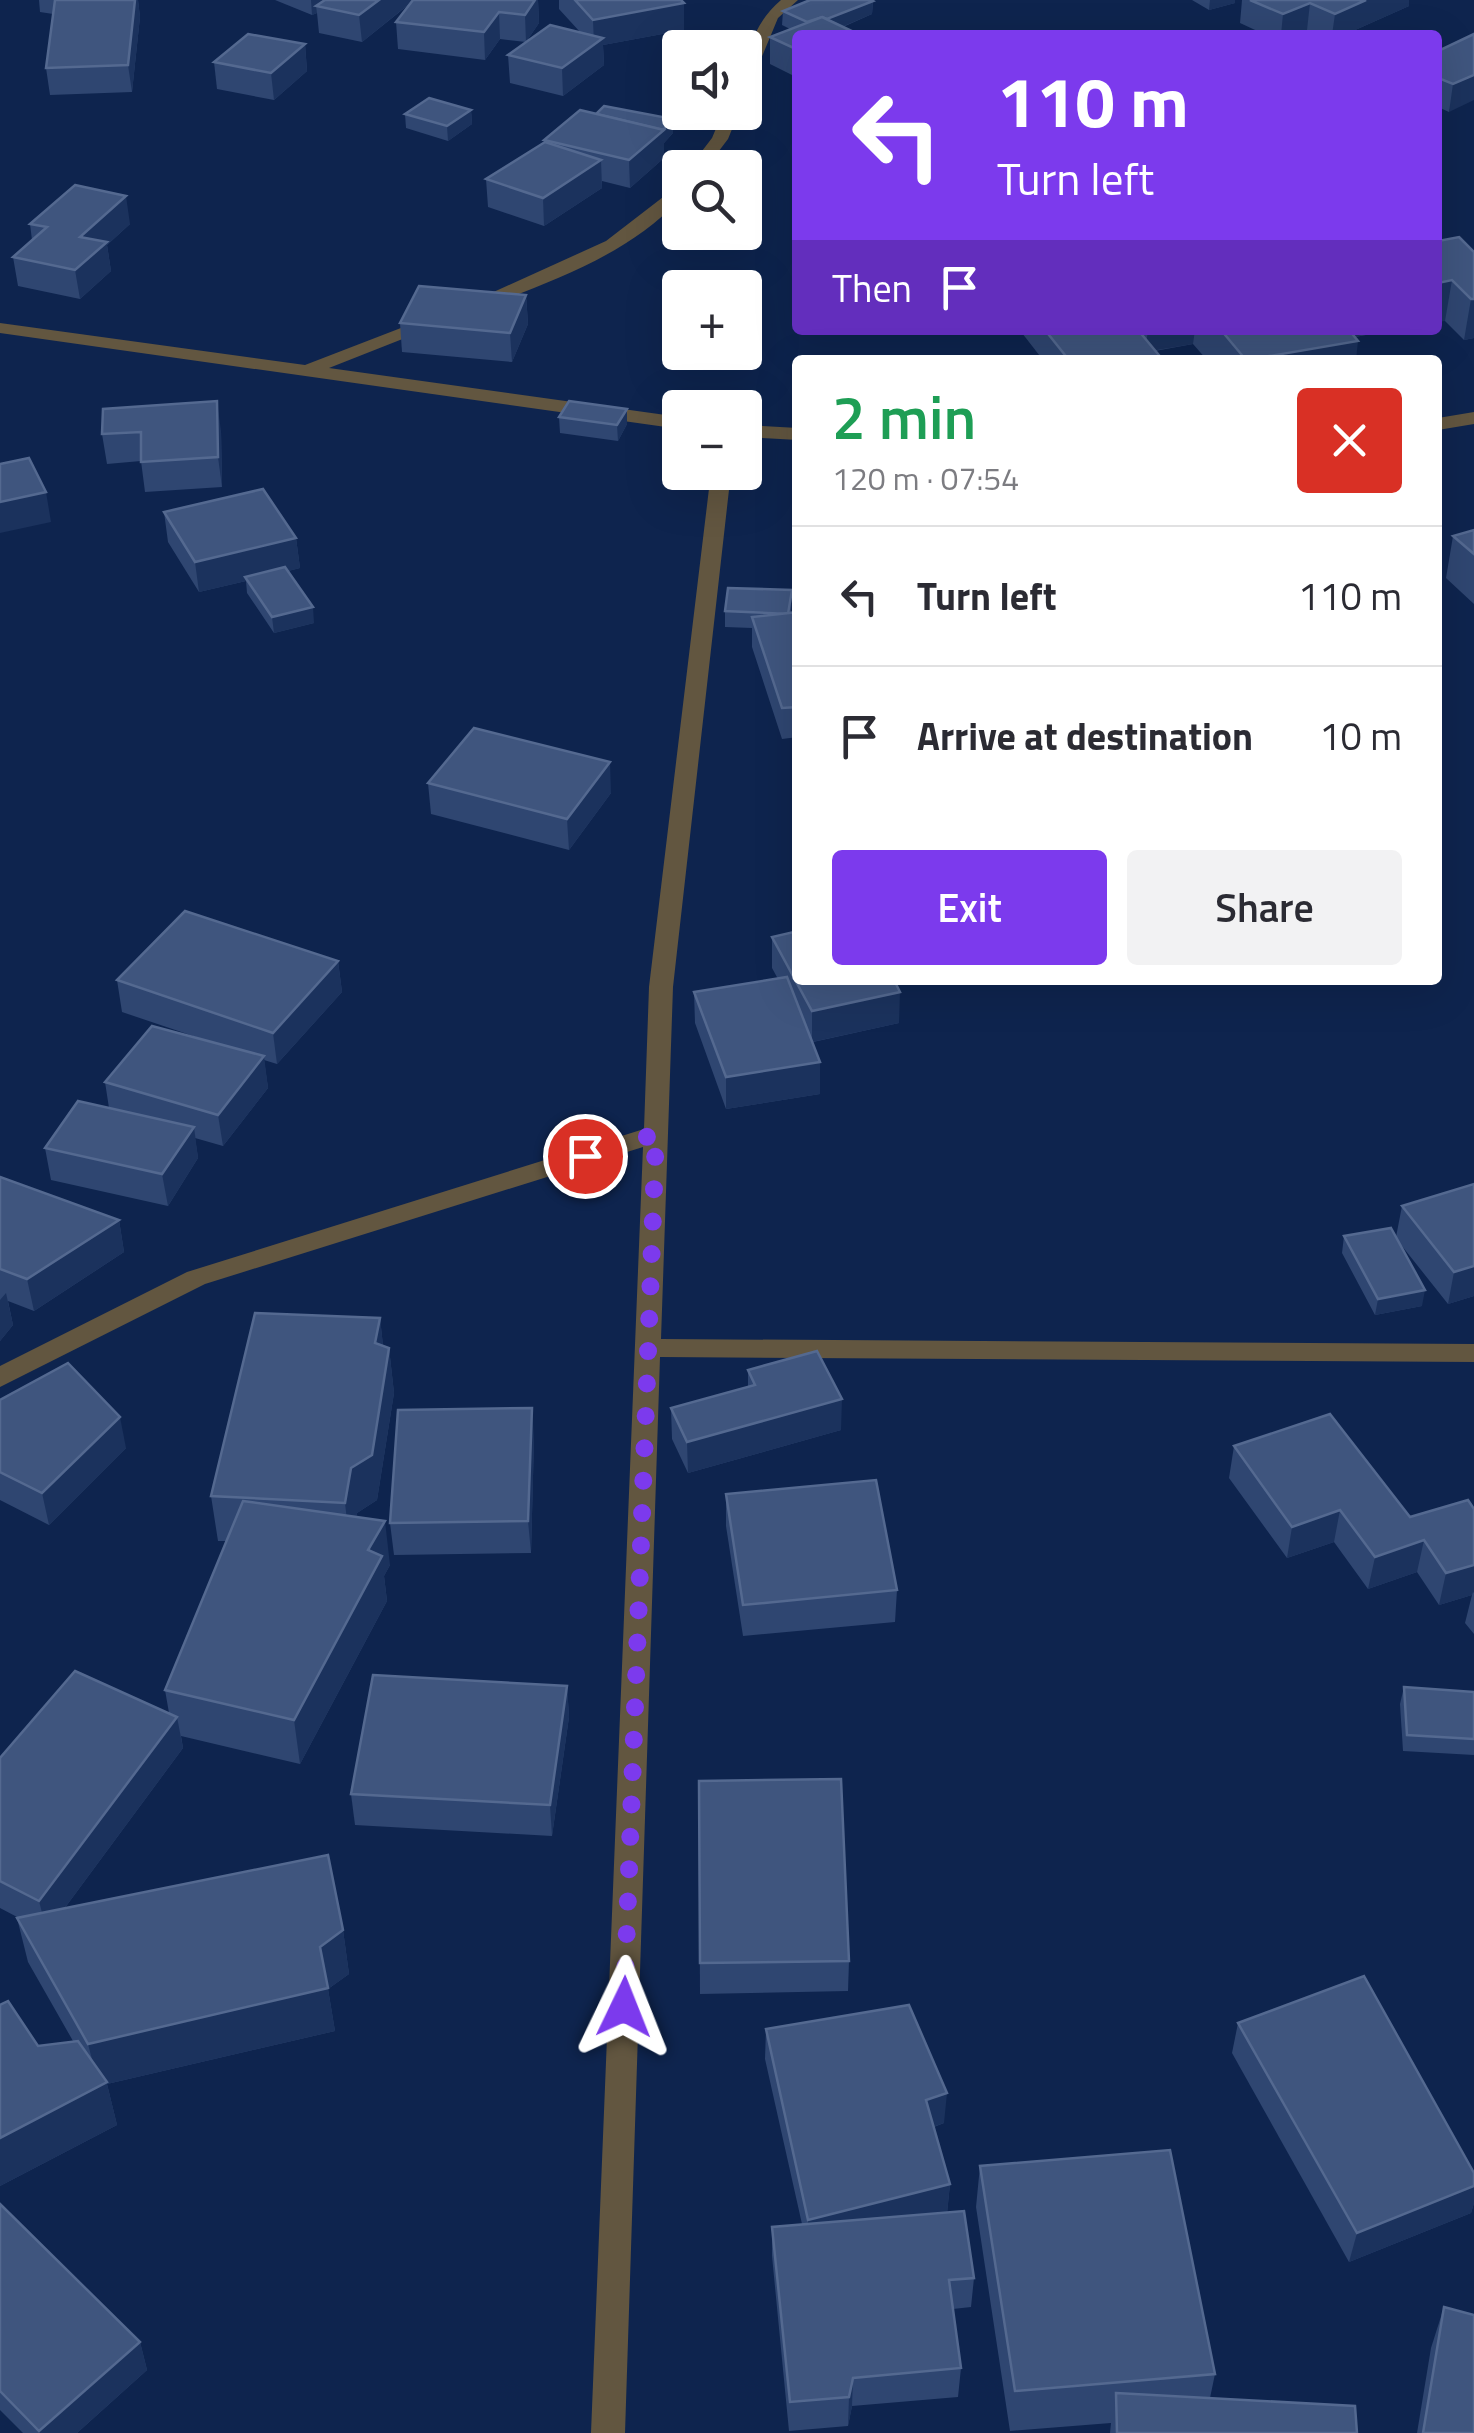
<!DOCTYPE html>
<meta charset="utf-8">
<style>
:root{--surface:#fff;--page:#f2f2f3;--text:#2b2b33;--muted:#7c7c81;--line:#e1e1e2;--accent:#7c3aed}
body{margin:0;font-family:"Titillium Web",sans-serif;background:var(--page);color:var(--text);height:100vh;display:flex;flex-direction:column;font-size:38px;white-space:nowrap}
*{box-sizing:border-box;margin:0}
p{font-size:32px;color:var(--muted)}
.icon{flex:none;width:55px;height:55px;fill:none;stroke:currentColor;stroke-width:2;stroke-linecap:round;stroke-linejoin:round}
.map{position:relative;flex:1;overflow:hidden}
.sheet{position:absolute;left:792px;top:355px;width:650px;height:630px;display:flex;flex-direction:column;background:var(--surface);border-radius:10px;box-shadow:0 10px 40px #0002}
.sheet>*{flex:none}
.guide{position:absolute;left:792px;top:30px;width:650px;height:305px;border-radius:10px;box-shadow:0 10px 40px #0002;background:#7c3aed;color:#fff;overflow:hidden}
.tools{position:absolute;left:662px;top:30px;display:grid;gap:20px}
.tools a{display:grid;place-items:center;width:100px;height:100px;border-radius:10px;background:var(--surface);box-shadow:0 10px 40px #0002;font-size:50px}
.pin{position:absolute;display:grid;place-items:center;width:85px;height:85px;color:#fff;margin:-42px;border:5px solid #fff;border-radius:50%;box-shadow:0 2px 10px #0007}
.me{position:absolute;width:110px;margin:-55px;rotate:2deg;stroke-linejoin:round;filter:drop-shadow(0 0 8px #0008)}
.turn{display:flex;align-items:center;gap:35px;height:210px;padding:0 40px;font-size:45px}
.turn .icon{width:130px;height:130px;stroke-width:2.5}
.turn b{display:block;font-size:70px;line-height:85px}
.then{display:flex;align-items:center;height:95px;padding:0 40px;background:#0003;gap:20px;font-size:38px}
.round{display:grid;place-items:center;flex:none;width:105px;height:105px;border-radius:10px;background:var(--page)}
.headline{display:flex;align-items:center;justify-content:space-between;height:170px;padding:0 40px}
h1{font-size:60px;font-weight:600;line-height:75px;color:#1e9e55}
.cta{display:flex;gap:20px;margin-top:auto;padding:20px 40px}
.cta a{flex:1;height:115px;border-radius:10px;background:var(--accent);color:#fff;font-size:40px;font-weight:600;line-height:115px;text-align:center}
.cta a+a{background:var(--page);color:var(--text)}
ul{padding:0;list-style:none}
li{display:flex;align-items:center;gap:30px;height:140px;padding:0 40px;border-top:2px solid var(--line)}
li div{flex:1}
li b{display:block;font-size:38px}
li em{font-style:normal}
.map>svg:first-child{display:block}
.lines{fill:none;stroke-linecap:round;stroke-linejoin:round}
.minor{fill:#625640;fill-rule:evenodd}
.wall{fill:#2f4671}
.shaded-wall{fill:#1b325d}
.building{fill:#3f557e;stroke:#546990;stroke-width:2.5}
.route{stroke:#7c3aed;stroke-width:18;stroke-dasharray:0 32.4}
</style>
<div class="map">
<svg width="1474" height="2433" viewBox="0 0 1474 2433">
<rect width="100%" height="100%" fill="#0e244e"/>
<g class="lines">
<g class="minor">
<path d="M781,0H798L778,18L753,78L745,83C745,51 756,21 781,0Z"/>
<polygon points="723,112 739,112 728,139 706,168 689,168 712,138"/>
<path d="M680,184V199C627,256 551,281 480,309L474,310L465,305L606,241Z"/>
<polygon points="432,316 441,321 438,325 329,368 680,417 680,429 0,333 0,323 305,365"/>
<polygon points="1474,412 1474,424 1438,430 1438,418"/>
<polygon points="745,425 798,428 798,440 745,437"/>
<polygon points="711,472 731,472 673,987 661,1339 1474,1344 1474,1362 660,1357 625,2433 591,2433 643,1147 205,1284 0,1387 0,1366 187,1272 644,1129 649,987"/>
</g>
</g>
<g class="wall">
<polygon points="39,0 138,0 140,17 132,92 50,95 46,68 53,14 40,12"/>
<polygon points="275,0 538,0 539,23 526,42 500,39 485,60 398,49 396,22 412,2 362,42 319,33 317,13 312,15"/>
<polygon points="559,0 681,0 684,3 684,30 603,45 604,65 563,96 510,83 508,55 580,32 559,9"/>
<polygon points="1192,0 1235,0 1235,3 1209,10"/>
<polygon points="1242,0 1409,0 1409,6 1344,35 1319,35 1307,30 1294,35 1266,35 1240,23"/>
<polygon points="873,1 872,14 843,27 798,35 798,78 770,64 770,37 790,29 782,25 783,11"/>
<polygon points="1474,34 1449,112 1438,107 1438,51"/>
<polygon points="305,44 307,71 274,100 217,89 214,62"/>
<polygon points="471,110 472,124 448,141 406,128 405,114"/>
<polygon points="673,133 664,143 664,158 630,188 602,181 602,188 544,226 488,207 486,179 544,142 544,140"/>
<polygon points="30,224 130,224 107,245 111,271 80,299 18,286 13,257 32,240"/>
<polygon points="1438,241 1474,252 1474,338 1464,340 1445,321"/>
<polygon points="526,295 528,324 512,362 402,352 400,323"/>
<polygon points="1022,330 1393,330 1355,337 1356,360 1207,360 1193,344 1155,351 1163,360 1043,360 1022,333"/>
<polygon points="103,409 221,431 222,487 145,492 141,461 107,464 102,434"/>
<polygon points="559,417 627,424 618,441 560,433"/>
<polygon points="164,512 296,538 300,568 288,571 314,623 274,633 247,593 246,581 199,592 168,542"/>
<polygon points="1474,530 1474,604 1446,578 1453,536"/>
<polygon points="792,590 791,613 798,612 798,737 782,739 752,647 752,628 725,627 725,611"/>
<polygon points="428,783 611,793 569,850 431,814"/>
<polygon points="772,937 899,1023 813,1042 820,1062 820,1094 726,1109 695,1023 694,992 778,979 772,968"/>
<polygon points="338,961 342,992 277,1064 264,1060 268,1088 223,1146 195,1138 198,1158 168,1206 51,1180 45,1148 109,1108 105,1082 205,1040 122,1012 117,980"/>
<polygon points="0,1177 119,1220 124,1252 34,1311 8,1301 13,1325 0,1341"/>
<polygon points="1474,1184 1474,1296 1448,1304 1398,1241 1422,1306 1375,1315 1342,1253 1344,1236 1396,1237 1402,1206"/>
<polygon points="380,1318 383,1346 389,1348 394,1393 377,1500 357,1513 356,1517 390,1565 384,1576 387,1601 300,1764 181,1736 183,1748 64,1909 343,1930 349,1974 328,1989 335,2031 107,2084 117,2125 0,2186 0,2005 38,2046 73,2041 28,1962 17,1918 19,1918 0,1908 0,1758 169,1713 165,1690 226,1541 218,1541 211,1496"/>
<polygon points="748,1370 841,1430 688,1473 672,1439 671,1408 748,1387"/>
<polygon points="0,1400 126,1448 49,1525 0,1500"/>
<polygon points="534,1439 531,1553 394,1555 390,1523"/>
<polygon points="1234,1446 1410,1517 1474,1509 1474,1634 1465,1623 1472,1595 1439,1605 1417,1572 1368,1589 1334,1542 1287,1558 1229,1478"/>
<polygon points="726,1494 897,1590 895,1622 743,1636 726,1526"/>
<polygon points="567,1686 569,1717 552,1836 355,1825 351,1794"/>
<polygon points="1404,1687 1474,1692 1474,1755 1403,1751 1400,1704"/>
<polygon points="699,1781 849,1961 848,1991 700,1994"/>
<polygon points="1238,2023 1474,2173 1474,2203 1471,2213 1349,2262 1232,2053"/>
<polygon points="766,2029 944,2123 934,2127 950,2184 947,2213 974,2278 971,2307 953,2309 961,2368 958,2397 852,2406 848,2426 789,2431 772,2256 772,2227 802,2224 765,2059"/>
<polygon points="980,2166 1215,2374 1210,2398 1357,2433 1110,2433 1111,2423 1010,2431 976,2207"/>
<polygon points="0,2204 140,2342 147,2370 77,2433 23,2433 0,2410"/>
<polygon points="1444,2307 1474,2433 1417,2433 1431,2348"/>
</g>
<g class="shaded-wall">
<polygon points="135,0 138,0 140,17 132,92 128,65"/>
<polygon points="311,0 344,0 316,6 317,13 312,15"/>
<polygon points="379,0 414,0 362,42 359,15"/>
<polygon points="535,0 538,0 539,23 526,42 525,15"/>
<polygon points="1210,0 1235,0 1235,3 1209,10"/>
<polygon points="1366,0 1409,0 1409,6 1344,35 1332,35 1335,14"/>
<polygon points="873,1 872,14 823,35 813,25"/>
<polygon points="684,3 684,30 603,45 604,65 563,96 562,68 594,44 593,20"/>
<polygon points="1310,3 1307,30 1294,35 1281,35 1283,14"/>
<polygon points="499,12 500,39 485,60 484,32"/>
<polygon points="305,44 307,71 274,100 271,73"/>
<polygon points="1474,75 1474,100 1449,112 1453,84"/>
<polygon points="471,110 472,124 448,141 447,126"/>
<polygon points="673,119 673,133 664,143 664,158 630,188 629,160"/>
<polygon points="601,160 602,188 544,226 543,198"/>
<polygon points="126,196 130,224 107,245 111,271 80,299 75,270 80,237"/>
<polygon points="1452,280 1445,321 1438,322 1438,283"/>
<polygon points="526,295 528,324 512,362 510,333"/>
<polygon points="1471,299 1474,299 1474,338 1464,340"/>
<polygon points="1148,330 1195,330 1193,344 1145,352"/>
<polygon points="1320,330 1393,330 1318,343"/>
<polygon points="1358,341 1356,360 1248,360"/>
<polygon points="217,401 221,431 222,487 218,457"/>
<polygon points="627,409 627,424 618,441 617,425"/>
<polygon points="46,492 51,522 0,533 0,502"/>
<polygon points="296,538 300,568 248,581 245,577 246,581 199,592 195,562"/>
<polygon points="313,607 314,623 274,633 272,617"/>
<polygon points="610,762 611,793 569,850 567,819"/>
<polygon points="338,961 342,992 277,1064 273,1033"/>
<polygon points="900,992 899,1023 812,1042 812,1011"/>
<polygon points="264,1056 268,1088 223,1146 218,1115"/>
<polygon points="820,1062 820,1094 726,1109 726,1077"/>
<polygon points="194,1127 198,1158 168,1206 162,1174"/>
<polygon points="119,1220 124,1252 34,1311 27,1279"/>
<polygon points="1474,1266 1474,1296 1448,1304 1454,1272"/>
<polygon points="1425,1290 1422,1306 1375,1315 1378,1299"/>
<polygon points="6,1293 13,1325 0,1341 0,1300"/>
<polygon points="380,1318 385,1363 375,1343"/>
<polygon points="389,1348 394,1393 377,1500 357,1513 350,1547 345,1503 351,1468"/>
<polygon points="842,1399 841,1430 688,1473 687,1442"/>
<polygon points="532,1408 534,1439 531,1553 528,1521"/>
<polygon points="120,1417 126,1448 49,1525 42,1493"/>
<polygon points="1340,1510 1334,1542 1287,1558 1292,1527"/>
<polygon points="385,1521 390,1565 384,1576 387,1601 300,1764 294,1720 368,1550"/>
<polygon points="1424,1540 1417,1572 1368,1589 1375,1557"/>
<polygon points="1474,1565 1474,1593 1473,1592 1472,1595 1439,1605 1446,1573"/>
<polygon points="567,1686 569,1717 552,1836 550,1805"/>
<polygon points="177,1717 183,1748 47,1932 39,1901"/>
<polygon points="343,1930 349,1974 328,1989 335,2031 107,2084 117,2125 0,2186 0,2138 99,2086 88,2044 320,1947"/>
<polygon points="947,2093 944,2123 924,2130 926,2100"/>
<polygon points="950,2184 947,2214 807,2249 808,2220"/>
<polygon points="1474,2186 1474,2203 1471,2213 1349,2262 1357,2233"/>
<polygon points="140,2342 147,2370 77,2433 40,2433 39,2431"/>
<polygon points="853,2378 852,2406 848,2426 849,2397"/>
</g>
<g class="building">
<polygon points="55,0 135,0 128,65 46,68"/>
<polygon points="325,0 379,0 359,15 316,6"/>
<polygon points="413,0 535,0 525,15 499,12 484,32 396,22"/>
<polygon points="575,0 681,0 684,3 593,20"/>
<polygon points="810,0 871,0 873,1 827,19 822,17 807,22 783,11"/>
<polygon points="1250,0 1366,0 1335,14 1310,3 1283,14"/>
<polygon points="822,17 860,35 798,35 798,50 770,37"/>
<polygon points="550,25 603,38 562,68 508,55"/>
<polygon points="248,34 305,44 271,73 214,62"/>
<polygon points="1474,34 1474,75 1453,84 1438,78 1438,51"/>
<polygon points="429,98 471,110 447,126 405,114"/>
<polygon points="604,106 673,119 663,130 596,114"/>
<polygon points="580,110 664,130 629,160 544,140"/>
<polygon points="545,142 601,160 543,198 486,179"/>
<polygon points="75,185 126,196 80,237 107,242 75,270 13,257 47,227 30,224"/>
<polygon points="1459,237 1474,252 1474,299 1471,299 1452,280 1438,283 1438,241"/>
<polygon points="419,286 526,295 510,333 400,323"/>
<polygon points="1045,330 1138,330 1163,360 1069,360"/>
<polygon points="1221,330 1349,330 1358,341 1246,360"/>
<polygon points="217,401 218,457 141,462 141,432 102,434 103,409"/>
<polygon points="569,401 627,409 617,425 559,417"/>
<polygon points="29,458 46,492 0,502 0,464"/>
<polygon points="263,489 296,538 195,562 164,512"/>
<polygon points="1474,530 1474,554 1453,536"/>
<polygon points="285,567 313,607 272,617 245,577"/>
<polygon points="728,588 792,590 788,614 725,611"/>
<polygon points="798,612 798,707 782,708 752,617"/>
<polygon points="474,728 610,762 567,819 428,783"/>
<polygon points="185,911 338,961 273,1033 117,980"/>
<polygon points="798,931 798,980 894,980 900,992 812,1011 772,937"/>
<polygon points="787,977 820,1062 726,1077 694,992"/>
<polygon points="152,1026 264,1056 218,1115 105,1082"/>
<polygon points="78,1101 194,1127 162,1174 45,1148"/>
<polygon points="0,1177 119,1220 27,1279 0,1269"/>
<polygon points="1474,1184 1474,1266 1454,1272 1402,1206"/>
<polygon points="1391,1228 1425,1290 1378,1299 1344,1236"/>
<polygon points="255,1313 380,1318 375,1343 389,1348 372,1455 351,1468 345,1503 211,1496"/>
<polygon points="817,1351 842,1399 687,1442 671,1408 755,1385 748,1370"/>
<polygon points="68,1363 120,1417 42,1493 0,1472 0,1400"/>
<polygon points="532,1408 528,1521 390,1523 398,1410"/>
<polygon points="1330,1414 1410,1517 1468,1500 1474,1509 1474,1565 1446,1573 1424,1540 1375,1557 1340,1510 1292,1527 1234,1446"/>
<polygon points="876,1480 897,1590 743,1605 726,1494"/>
<polygon points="243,1501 385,1521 368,1550 382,1556 294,1720 165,1690"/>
<polygon points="75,1671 177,1717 39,1901 0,1881 0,1758"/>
<polygon points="373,1675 567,1686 550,1805 351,1794"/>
<polygon points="1404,1687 1474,1692 1474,1739 1407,1735"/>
<polygon points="841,1779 849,1961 700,1963 699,1781"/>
<polygon points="328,1855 343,1930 320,1947 328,1988 88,2044 17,1918"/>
<polygon points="1364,1976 1474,2173 1474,2186 1357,2233 1238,2023"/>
<polygon points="8,2001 38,2046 78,2041 107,2082 0,2138 0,2005"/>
<polygon points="909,2005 947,2093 926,2100 950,2184 808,2220 766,2029"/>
<polygon points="1170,2150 1215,2374 1015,2391 980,2166"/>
<polygon points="0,2204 140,2342 39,2431 0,2391"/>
<polygon points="964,2211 974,2278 949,2280 961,2368 853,2378 849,2397 790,2402 772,2227"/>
<polygon points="1444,2307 1474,2315 1474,2433 1423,2433"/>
<polygon points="1116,2393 1355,2406 1357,2433 1117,2433"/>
</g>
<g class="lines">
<polyline class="route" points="585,1156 656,1134 624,2007"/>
</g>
</svg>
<div class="tools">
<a><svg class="icon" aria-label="sound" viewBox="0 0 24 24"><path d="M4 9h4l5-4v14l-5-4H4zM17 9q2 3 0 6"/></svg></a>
<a><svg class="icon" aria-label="search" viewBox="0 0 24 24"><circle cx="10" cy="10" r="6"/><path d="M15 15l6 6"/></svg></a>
<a>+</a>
<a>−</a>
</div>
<div class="pin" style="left:585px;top:1156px;background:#d93025"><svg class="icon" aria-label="arrive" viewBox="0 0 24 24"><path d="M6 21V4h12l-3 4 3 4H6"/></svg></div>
<svg class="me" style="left:624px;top:2007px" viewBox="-20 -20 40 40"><path d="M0-17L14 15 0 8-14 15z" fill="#7c3aed" stroke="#fff" stroke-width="4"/></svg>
<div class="guide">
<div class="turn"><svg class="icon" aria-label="left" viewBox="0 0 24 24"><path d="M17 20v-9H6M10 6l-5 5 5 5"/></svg><div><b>110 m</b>Turn left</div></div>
<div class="then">Then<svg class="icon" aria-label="arrive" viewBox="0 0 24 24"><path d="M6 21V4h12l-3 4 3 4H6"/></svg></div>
</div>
<section class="sheet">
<div class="headline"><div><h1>2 min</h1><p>120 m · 07:54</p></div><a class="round" style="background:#d93025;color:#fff"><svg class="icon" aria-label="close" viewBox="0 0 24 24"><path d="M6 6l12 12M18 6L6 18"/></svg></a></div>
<ul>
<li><svg class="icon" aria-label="left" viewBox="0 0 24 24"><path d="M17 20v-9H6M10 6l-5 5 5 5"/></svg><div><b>Turn left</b></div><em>110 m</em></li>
<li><svg class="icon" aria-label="arrive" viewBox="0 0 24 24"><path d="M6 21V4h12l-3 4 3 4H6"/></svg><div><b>Arrive at destination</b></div><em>10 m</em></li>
</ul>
<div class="cta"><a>Exit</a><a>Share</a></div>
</section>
</div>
